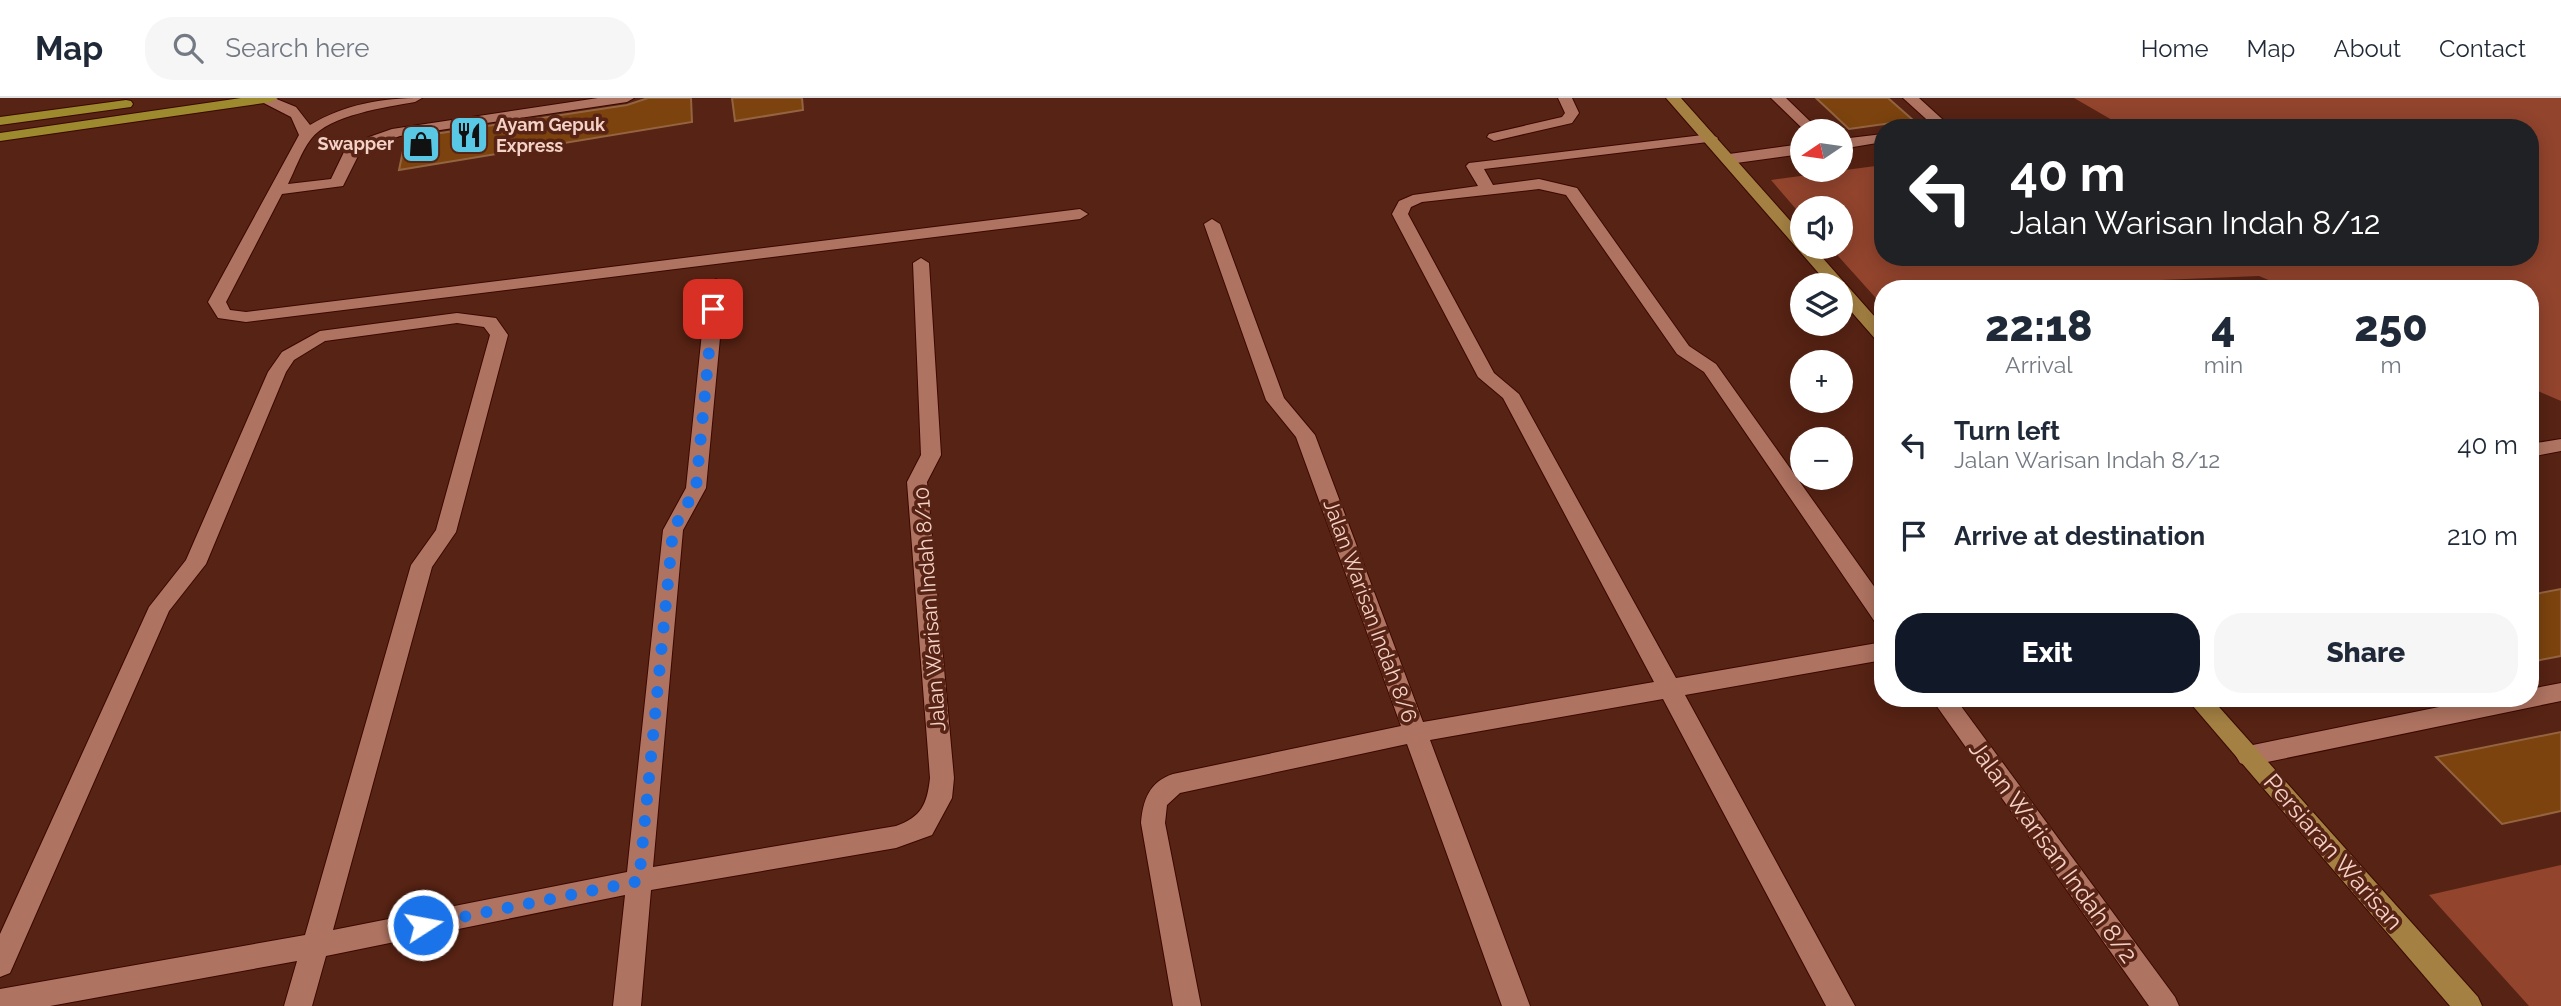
<!DOCTYPE html>
<meta charset="utf-8">
<style>
:root{--surface:#fff;--page:#f6f6f7;--text:#1f2937;--muted:#747a83;--line:#e0e1e3;--accent:#111827}
body{margin:0;font-family:Raleway,sans-serif;background:var(--page);color:var(--text);height:100vh;display:flex;flex-direction:column;font-size:26px;white-space:nowrap}
*{box-sizing:border-box;margin:0}
p{font-size:23px;color:var(--muted)}
.icon{flex:none;width:38px;height:38px;fill:none;stroke:currentColor;stroke-width:2;stroke-linecap:round;stroke-linejoin:round}
.map{position:relative;flex:1;overflow:hidden}
.drawer{position:absolute;left:1874px;top:182px;width:665px;height:427px;display:flex;flex-direction:column;background:var(--surface);border-radius:28px;box-shadow:0 4px 18px #0003}
.drawer>*{flex:none}
.banner{position:absolute;left:1874px;top:21px;width:665px;height:147px;border-radius:28px;box-shadow:0 4px 18px #0003;background:#202124;color:#fff;overflow:hidden}
.needle{width:46px;rotate:257deg}
.controls{position:absolute;left:1790px;top:21px;display:grid;gap:14px}
.controls a{display:grid;place-items:center;width:63px;height:63px;border-radius:50%;background:var(--surface);box-shadow:0 4px 18px #0003;font-size:35px}
.pin{position:absolute;display:grid;place-items:center;width:60px;height:60px;color:#fff;margin:-30px;border-radius:14px;box-shadow:0 4px 10px #0006}
.me{position:absolute;width:77px;margin:-38px;rotate:79deg;stroke-linejoin:round;filter:drop-shadow(0 0 5px #0008)}
.turn{display:flex;align-items:center;gap:24px;height:147px;padding:0 21px;font-size:32px}
.turn .icon{width:91px;height:91px;stroke-width:2.5}
.turn b{display:block;font-size:49px;line-height:60px}
.eta{display:flex;justify-content:space-evenly;align-items:center;height:119px;text-align:center}
.eta b{font-size:42px;font-weight:800;line-height:49px}
.button{display:flex;gap:14px;margin-top:auto;padding:14px 21px}
.button a{flex:1;height:80px;border-radius:28px;background:var(--accent);color:#fff;font-size:28px;font-weight:800;line-height:80px;text-align:center}
.button a+a{background:var(--page);color:var(--text)}
ul{padding:0;list-style:none}
li{display:flex;align-items:center;gap:21px;height:91px;padding:0 21px}
li div{flex:1}
li b{display:block;font-size:26px}
li em{font-style:normal}
header{display:flex;align-items:center;gap:42px;box-sizing:border-box;height:98px;padding:0 35px;background:var(--surface);border-bottom:2px solid var(--line)}
header strong{font-size:33px}
nav{display:flex;gap:38px;margin-inline-start:auto;font-size:24px}
.search{width:490px;height:63px;background:var(--page);display:flex;align-items:center;gap:18px;box-sizing:border-box;padding:0 24px;border-radius:28px;color:var(--muted);font-size:26px}
.map>svg:first-child{display:block}
.green{fill:#92442d}
.building{fill:#7c430e;stroke:#946440;stroke-width:2}
.lines{fill:none;stroke-linecap:round;stroke-linejoin:round}
.minor-casing{stroke:#3a0800;stroke-width:2}
.major-casing{stroke:#3a0800;stroke-width:2}
.highway-casing{stroke:#3a0800;stroke-width:2}
.minor{fill:#af7361;fill-rule:evenodd}
.major{fill:#a48143;fill-rule:evenodd}
.highway{fill:#9d8a2f;fill-rule:evenodd}
.route{stroke:#1a73e8;stroke-width:12;stroke-dasharray:0 21.6}
.labels{text-anchor:middle;stroke-width:7;stroke-linejoin:round;paint-order:stroke}
.far-poi-label{font-size:18px;font-weight:bold;fill:#f4d2c8;stroke:#572314;text-anchor:start}
.street-label{font-size:21px;fill:#f4d2c8;stroke:#572314}
.near-street-label{font-size:24px;fill:#f4d2c8;stroke:#572314}
</style>
<header>
<strong>Map</strong>
<div class="search"><svg class="icon" aria-label="search" viewBox="0 0 24 24"><circle cx="10" cy="10" r="6"/><path d="M15 15l6 6"/></svg>Search here</div>
<nav><a>Home</a><a>Map</a><a>About</a><a>Contact</a></nav>
</header>
<div class="map">
<svg width="2561" height="908" viewBox="0 0 2561 908">
<rect width="100%" height="100%" fill="#572314"/>
<g class="green">
<polygon points="2074,0 2561,0 2561,303 2531,290 2530,191 2290,191 2259,178 2161,182 2164,191 1883,191 1883,208 1830,149 1841,149 1841,110 1802,110 1802,118 1771,82 1883,67 1883,159 2530,159 2530,30 2126,30"/>
<polygon points="2561,767 2561,908 2529,908 2429,797"/>
</g>
<g class="building">
<polygon points="648,0 691,0 692,24 399,72 404,48 421,38 627,7"/>
<polygon points="732,0 802,0 803,12 735,23"/>
<polygon points="1816,0 1888,0 1913,22 1849,31"/>
<polygon points="2561,491 2561,558 2530,564 2530,497"/>
<polygon points="2561,634 2561,713 2502,726 2436,659"/>
</g>
<g class="lines">
<g class="minor-casing">
<g id="minor">
<path d="M274,0L296,9L310,27C345,6 382,0 422,0L415,4C387,9 329,17 311,41C301,54 295,72 288,86L331,81L344,54L355,44L392,31L598,0H634L627,4L400,38L365,50L359,56L343,88L282,96L226,204L230,212L246,214L1080,111L1088,116L1080,121L246,224L218,220L208,204L299,37L291,19L256,1Z"/>
<polygon points="1558,0 1572,0 1579,15 1572,25 1494,43 1487,39 1489,36 1562,19 1565,15"/>
<polygon points="1771,0 1786,0 1820,33 1805,33"/>
<polygon points="1903,0 1919,0 1952,30 1936,30"/>
<path d="M1711,36L1718,40L1716,43L1484,71L1493,87L1539,81L1577,90L1689,248L1716,266L1883,501V526L1875,524L1704,274L1677,256L1566,97L1539,91L1422,104L1411,109L1408,116L1494,275L1519,296L1676,580L1883,544V562L1685,597L1855,908H1826L1663,601L1430,642L1530,908H1502L1407,646L1180,695L1167,707L1165,725L1201,908H1173L1141,725C1143,702 1149,684 1173,676L1401,628L1296,339L1266,302L1204,126L1212,121L1220,126L1284,300L1315,337L1423,624L1654,584L1503,300L1478,279L1392,116L1399,103L1413,97L1478,88L1466,68L1469,65Z"/>
<polygon points="1883,36 1883,44 1841,51 1841,41"/>
<polygon points="1802,46 1802,56 1729,66 1721,61 1729,56"/>
<path d="M921,160L929,165L941,357L927,384L954,680L952,700L932,737L896,750L651,792L641,908H613L625,797L326,858L312,908H284L297,863L50,908H0V891L305,837L411,467L436,432L490,237L484,229L457,225L325,243L294,262L286,274L206,466L169,513L10,875L0,879V836L149,509L186,462L268,274L282,254L320,233L457,215L496,220L508,237L456,434L432,469L333,832L627,774L663,432L686,390L707,186L716,181L725,186L706,390L683,432L653,769L896,728C921,719 927,707 930,680L907,384L921,357L913,165Z"/>
<polygon points="2561,341 2561,353 2530,359 2530,346"/>
<polygon points="2561,585 2561,603 2248,668 2240,665 2236,658 2240,651 2248,648 2483,600 2530,600 2530,591"/>
<polygon points="1931,600 1955,600 2175,899 2179,908 2149,908"/>
</g>
</g>
<g class="major-casing">
<g id="major">
<polygon points="1666,0 1681,0 1802,136 1802,149 1813,149 1883,228 1883,244 1877,243 1841,202 1841,187 1829,187"/>
<polygon points="2186,600 2211,600 2478,899 2482,908 2450,908"/>
</g>
</g>
<g class="highway-casing">
<g id="highway">
<polygon points="241,0 278,0 271,4 0,43 0,35"/>
<polygon points="126,2 131,3 133,6 131,9 0,27 0,19"/>
</g>
</g>
<use href="#minor" class="minor"/>
<use href="#major" class="major"/>
<use href="#highway" class="highway"/>
</g>
<g class="lines">
<polyline class="route" points="423,827 639,783 673,432 696,390 713,211"/>
</g>
<defs>
<g id="restaurant-square" transform="scale(2.0125)"><rect x="-9" y="-9" width="18" height="18" rx="4" fill="#59c8e5" stroke="#572314"/><path d="M-5-6h1v4h1v-4h1v4h1v-4h1v5L-1.5 .5V6h-2V.5L-5-1ZM5-6V6H3V1.5H1.5Q1.5-4 5-6Z" fill="#111"/></g>
<g id="shop-square" transform="scale(2.0125)"><rect x="-9" y="-9" width="18" height="18" rx="4" fill="#59c8e5" stroke="#572314"/><path d="M-5-2.5h2.3a2.7 3.5 0 0 1 5.4 0H5L5.5 6h-11ZM-1.5-2.5h3a1.5 2.3 0 0 0-3 0Z" fill="#111"/></g>
</defs>
<g fill-rule="evenodd">
<use href="#restaurant-square" x="469" y="37"/>
<use href="#shop-square" x="421" y="46"/>
</g>
<g class="labels">
<g class="far-poi-label">
<text x="496" y="33">Ayam Gepuk<tspan x="496" dy="21">Express</tspan></text>
<text x="394" y="52" text-anchor="end">Swapper</text>
</g>
<g class="street-label">
<text transform="translate(930 511) rotate(-94)" y="7">Jalan Warisan Indah 8/10</text>
<text transform="translate(1370 513) rotate(70)" y="7">Jalan Warisan Indah 8/6</text>
</g>
<g class="near-street-label">
<text transform="translate(2053 754) rotate(54)" y="8">Jalan Warisan Indah 8/2</text>
<text transform="translate(2333 754) rotate(49)" y="8">Persiaran Warisan</text>
</g>
</g>
</svg>
<div class="controls">
<a><svg class="needle" viewBox="-14 -14 28 28"><path d="M0-13l5 13h-10z" fill="#e53935"/><path d="M0 13l5-13h-10z" fill="#747a83"/></svg></a>
<a><svg class="icon" aria-label="sound" viewBox="0 0 24 24"><path d="M4 9h4l5-4v14l-5-4H4zM17 9q2 3 0 6"/></svg></a>
<a><svg class="icon" aria-label="layers" viewBox="0 0 24 24"><path d="M12 4l9 5-9 5-9-5zM3 14l9 5 9-5"/></svg></a>
<a>+</a>
<a>−</a>
</div>
<div class="pin" style="left:713px;top:211px;background:#d93025"><svg class="icon" aria-label="arrive" viewBox="0 0 24 24"><path d="M6 21V4h12l-3 4 3 4H6"/></svg></div>
<svg class="me" style="left:423px;top:827px" viewBox="-20 -20 40 40"><circle r="17" fill="#1a73e8" stroke="#fff" stroke-width="3"/><path d="M0-11L8 9 0 5-8 9z" fill="#fff"/></svg>
<div class="banner">
<div class="turn"><svg class="icon" aria-label="left" viewBox="0 0 24 24"><path d="M17 20v-9H6M10 6l-5 5 5 5"/></svg><div><b>40 m</b>Jalan Warisan Indah 8/12</div></div>
</div>
<section class="drawer">
<div class="eta">
<div><b>22:18</b><p>Arrival</p></div>
<div><b>4</b><p>min</p></div>
<div><b>250</b><p>m</p></div>
</div>
<ul>
<li><svg class="icon" aria-label="left" viewBox="0 0 24 24"><path d="M17 20v-9H6M10 6l-5 5 5 5"/></svg><div><b>Turn left</b><p>Jalan Warisan Indah 8/12</p></div><em>40 m</em></li>
<li><svg class="icon" aria-label="arrive" viewBox="0 0 24 24"><path d="M6 21V4h12l-3 4 3 4H6"/></svg><div><b>Arrive at destination</b></div><em>210 m</em></li>
</ul>
<div class="button"><a>Exit</a><a>Share</a></div>
</section>
</div>
